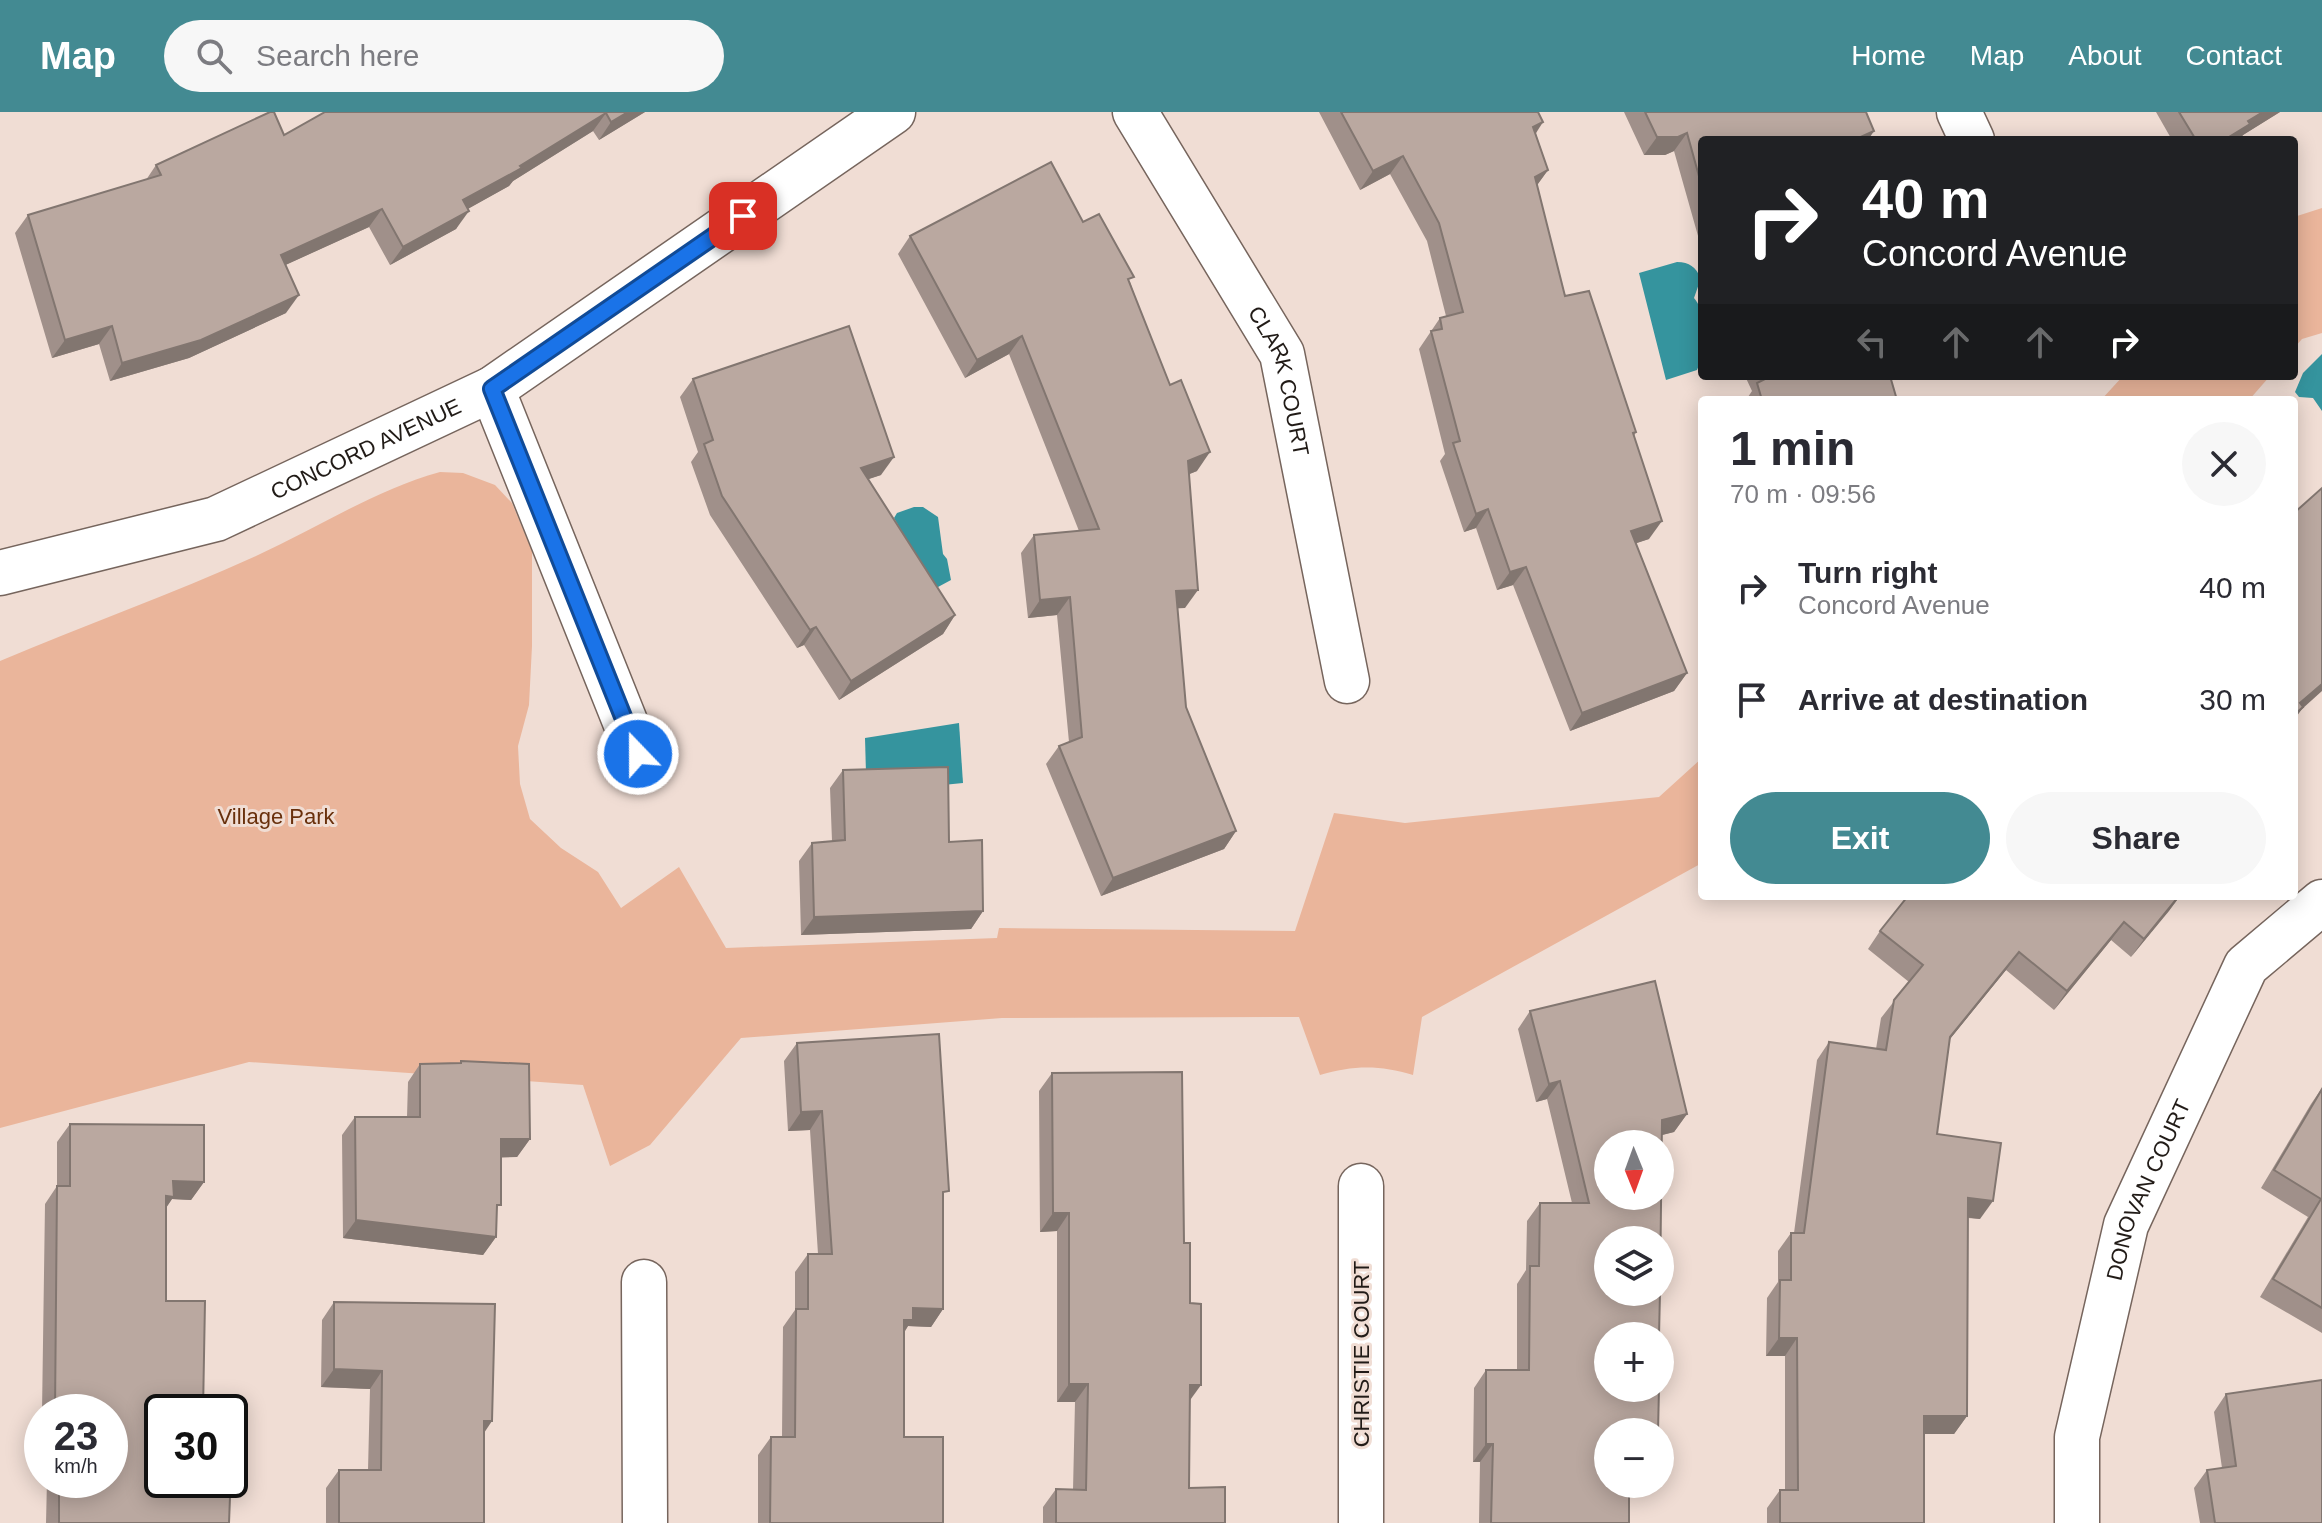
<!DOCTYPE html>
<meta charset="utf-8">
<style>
:root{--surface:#fff;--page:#f7f7f7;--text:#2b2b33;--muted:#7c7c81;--accent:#438a92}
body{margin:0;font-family:Helvetica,sans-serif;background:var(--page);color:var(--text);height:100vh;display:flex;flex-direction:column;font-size:30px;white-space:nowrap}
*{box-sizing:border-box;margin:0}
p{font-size:26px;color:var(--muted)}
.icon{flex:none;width:44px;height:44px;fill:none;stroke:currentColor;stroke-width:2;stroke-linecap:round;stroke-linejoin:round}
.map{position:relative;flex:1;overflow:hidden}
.sheet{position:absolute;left:1698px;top:284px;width:600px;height:504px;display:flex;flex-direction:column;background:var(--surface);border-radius:8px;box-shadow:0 4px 20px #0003}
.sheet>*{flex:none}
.guide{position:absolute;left:1698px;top:24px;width:600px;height:244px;border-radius:8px;box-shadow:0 4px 20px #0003;background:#202124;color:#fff;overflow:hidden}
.needle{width:52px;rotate:179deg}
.buttons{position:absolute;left:1594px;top:1018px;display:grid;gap:16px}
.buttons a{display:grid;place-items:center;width:80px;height:80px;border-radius:50%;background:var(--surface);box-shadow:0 4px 20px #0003;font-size:40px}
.speed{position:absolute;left:24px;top:1282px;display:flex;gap:16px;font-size:40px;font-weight:700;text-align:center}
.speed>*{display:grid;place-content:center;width:104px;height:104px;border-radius:50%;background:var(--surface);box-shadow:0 4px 20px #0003;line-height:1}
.speed small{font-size:20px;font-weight:400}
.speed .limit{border:4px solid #111;border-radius:12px;background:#fff;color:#111}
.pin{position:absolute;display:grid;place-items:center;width:68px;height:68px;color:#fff;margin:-34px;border-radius:16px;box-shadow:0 4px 12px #0006}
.me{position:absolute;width:88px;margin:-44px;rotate:338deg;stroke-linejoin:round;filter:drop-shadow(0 0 6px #0008)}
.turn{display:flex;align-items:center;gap:28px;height:168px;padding:0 32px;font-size:36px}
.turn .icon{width:104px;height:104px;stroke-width:2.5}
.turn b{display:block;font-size:56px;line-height:68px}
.lanes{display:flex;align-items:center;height:76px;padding:0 32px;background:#0003;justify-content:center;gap:40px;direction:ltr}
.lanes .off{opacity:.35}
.round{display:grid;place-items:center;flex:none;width:84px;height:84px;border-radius:42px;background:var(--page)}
.summary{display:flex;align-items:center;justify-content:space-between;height:136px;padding:0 32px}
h1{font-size:48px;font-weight:600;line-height:60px}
.primary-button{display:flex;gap:16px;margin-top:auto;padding:16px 32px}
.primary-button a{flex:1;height:92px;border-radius:48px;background:var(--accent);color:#fff;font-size:32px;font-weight:600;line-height:92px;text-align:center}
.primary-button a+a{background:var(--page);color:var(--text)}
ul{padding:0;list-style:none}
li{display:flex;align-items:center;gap:24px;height:112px;padding:0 32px}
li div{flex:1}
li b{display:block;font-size:30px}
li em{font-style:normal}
header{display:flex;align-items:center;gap:48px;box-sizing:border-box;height:112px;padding:0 40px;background:var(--accent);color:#fff}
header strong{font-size:38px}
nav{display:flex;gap:44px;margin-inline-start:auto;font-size:28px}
.search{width:560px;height:72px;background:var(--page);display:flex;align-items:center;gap:20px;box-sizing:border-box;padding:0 28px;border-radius:44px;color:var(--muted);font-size:30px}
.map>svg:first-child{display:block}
.green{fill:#eab59b}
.water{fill:#35949e}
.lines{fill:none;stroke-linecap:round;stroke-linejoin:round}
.minor-casing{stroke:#76655d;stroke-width:47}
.minor{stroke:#fff;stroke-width:44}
.wall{fill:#a0908a}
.shaded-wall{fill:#827670}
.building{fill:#baa8a0;stroke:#827670;stroke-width:2;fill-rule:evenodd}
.route-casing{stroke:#114b97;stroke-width:20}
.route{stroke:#1a73e8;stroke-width:14}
.labels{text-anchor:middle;stroke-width:6;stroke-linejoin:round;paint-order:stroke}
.street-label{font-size:22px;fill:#211b17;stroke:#f0ddd4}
.park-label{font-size:22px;fill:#69300c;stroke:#f0ddd4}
</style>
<header>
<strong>Map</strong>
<div class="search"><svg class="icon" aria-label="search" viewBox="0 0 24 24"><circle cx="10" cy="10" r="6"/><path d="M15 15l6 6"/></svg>Search here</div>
<nav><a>Home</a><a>Map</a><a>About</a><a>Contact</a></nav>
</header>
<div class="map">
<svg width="2322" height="1411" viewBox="0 0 2322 1411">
<rect width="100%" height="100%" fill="#f0ddd4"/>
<g class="green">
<polygon points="2322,96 2322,221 2302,227 2294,236 2294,105"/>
<polygon points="2123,264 2270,264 2249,288 2101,288"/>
<path d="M440,360L463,361L495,373L512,391L532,439V534L529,593L518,634L520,672L530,707L561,736L598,760L621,796L679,755L726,836L997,826L999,816L1295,819L1334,701L1405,711L1659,685L1702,646V751L1422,905L1413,963C1381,953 1353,953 1320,963L1299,905L1002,906L741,926L650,1033L610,1054L583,973L249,950L0,1016V549C85,513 172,482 256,444C317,416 375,378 440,360Z"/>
</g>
<g class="water">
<path d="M1677,150C1690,150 1695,155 1701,166L1694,186C1704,198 1706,215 1698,229L1702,246L1697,258L1666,268L1639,161Z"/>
<polygon points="2322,242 2322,299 2313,286 2299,285 2295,280 2303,261"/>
<polygon points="914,395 923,395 938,405 943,442 947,447 951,468 938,475 938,483 894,406 897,401"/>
<polygon points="959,611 963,671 943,673 866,661 865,626"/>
</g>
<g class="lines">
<g class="minor-casing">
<g id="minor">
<path id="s1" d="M1135,0L1282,242L1347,569"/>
<polyline points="1959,0 1972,28"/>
<polyline points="492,277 638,642"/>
<path id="s2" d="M0,461L216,407L492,277L893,0"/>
<polyline points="1361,1074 1361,1411"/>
<polyline points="644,1170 645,1411"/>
<path id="s3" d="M2077,1411V1325L2126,1113L2246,854L2322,790"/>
</g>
</g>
<use href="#minor" class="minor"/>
</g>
<g class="wall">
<polygon points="325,0 645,0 599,28 593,19 513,69 509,74 467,97 456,117 390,153 369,115 285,153 286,201 189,246 110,269 99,232 52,246 15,121 28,103 146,68 156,53 284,23"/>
<polygon points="1319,0 1538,0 1536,22 1548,58 1537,73 1565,184 1636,320 1634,324 1649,427 1636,431 1687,561 1674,579 1570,619 1513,473 1497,478 1476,416 1464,420 1440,349 1445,342 1419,237 1440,206 1446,204 1427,129 1390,62 1360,78"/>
<polygon points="1624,0 1866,0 1702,28 1702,138 1674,39 1665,43 1644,43"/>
<polygon points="2156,0 2280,0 2243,23 2239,28 2172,28"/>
<polygon points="1083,110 1130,170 1197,359 1189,362 1185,496 1177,496 1186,595 1236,719 1224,737 1101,784 1046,652 1059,634 1069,630 1057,503 1028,506 1021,441 1034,423 1079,419 1009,242 965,266 898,142 910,124"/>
<polygon points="1745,264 1890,264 1897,288 1746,288 1752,279"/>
<polygon points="693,267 881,363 868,367 955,503 943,522 839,588 804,533 797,536 710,403 691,350 698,340 680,285"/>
<polygon points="843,658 949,730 983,799 971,817 801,823 799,749 812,731 832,729 830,676"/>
<polygon points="2180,784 2131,845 2111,828 2054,898 2006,858 1949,928 1937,1022 1980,1107 1968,1106 1967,1304 1954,1322 1924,1322 1924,1411 1767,1411 1767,1396 1780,1378 1785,1378 1785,1244 1766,1244 1767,1186 1778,1170 1778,1139 1791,1121 1794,1121 1817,948 1829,930 1876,937 1881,906 1909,870 1868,837 1880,819"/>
<polygon points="1530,899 1687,1002 1674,1020 1662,1023 1608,1320 1629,1411 1479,1411 1480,1350 1473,1350 1474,1276 1486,1258 1517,1258 1517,1172 1526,1158 1527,1109 1540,1091 1572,1091 1547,987 1536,990 1518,917"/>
<polygon points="797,931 943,1088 943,1197 931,1215 908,1214 904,1221 904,1325 943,1411 758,1411 758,1343 771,1325 782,1325 783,1215 795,1198 795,1160 808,1142 818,1142 810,1018 788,1019 784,949"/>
<polygon points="420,952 530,1027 517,1045 501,1045 497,1099 496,1125 483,1143 343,1126 342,1023 355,1005 407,1005 408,970"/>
<polygon points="1052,961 1184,1131 1189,1289 1189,1376 1225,1411 1043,1411 1043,1395 1056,1377 1073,1378 1075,1290 1057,1290 1057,1119 1040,1120 1039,979"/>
<polygon points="2322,976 2322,1221 2260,1185 2308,1105 2261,1076 2311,992"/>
<polygon points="70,1012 204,1070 191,1088 172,1087 166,1096 162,1300 229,1411 46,1411 47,1368 110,1368 110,1300 42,1300 45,1092 57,1074 57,1030"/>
<polygon points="334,1190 484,1321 484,1411 326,1411 326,1376 339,1358 368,1358 370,1277 321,1275 322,1208"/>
<polygon points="2226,1282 2322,1411 2200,1411 2194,1376 2207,1358 2222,1356 2214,1300"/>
</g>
<g class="shaded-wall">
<polygon points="628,0 645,0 599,28 611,10"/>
<polygon points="2263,0 2280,0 2243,23 2239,28 2224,28 2248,9"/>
<polygon points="606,1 593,19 513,69 509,74 450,107 463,88"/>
<polygon points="1543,10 1531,29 1533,15"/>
<polygon points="1874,19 1868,28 1854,28"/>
<polygon points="1687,21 1674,39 1665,43 1644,43 1657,25"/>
<polygon points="1403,44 1390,62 1360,78 1373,59"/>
<polygon points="1548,58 1535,76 1535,65"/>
<polygon points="382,97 369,115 268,161 281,143"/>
<polygon points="469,99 456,117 390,153 403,135"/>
<polygon points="299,183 286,201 189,246 110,269 122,251"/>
<polygon points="112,214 99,232 52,246 65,228"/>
<polygon points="1022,224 1009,242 965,266 977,248"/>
<polygon points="1210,340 1197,359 1175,368 1188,349"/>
<polygon points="894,345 881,363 848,374 861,356"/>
<polygon points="1488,397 1476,416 1464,420 1476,402"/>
<polygon points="1662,409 1649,427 1619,437 1631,419"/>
<polygon points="1526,455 1513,473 1497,478 1510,460"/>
<polygon points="1198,478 1185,496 1163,497 1176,479"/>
<polygon points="1070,485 1057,503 1028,506 1040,488"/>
<polygon points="955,503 943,522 839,588 851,569"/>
<polygon points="816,515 804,533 797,536 810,518"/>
<polygon points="1687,561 1674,579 1570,619 1582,601"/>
<polygon points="2322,572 2322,579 2302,597 2294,608 2294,600 2300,591"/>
<polygon points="1236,719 1224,737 1101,784 1113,766"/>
<polygon points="2180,784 2169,799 2131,845 2144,827"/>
<polygon points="983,799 971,817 801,823 814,805"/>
<polygon points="2124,810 2111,828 2054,898 2067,879"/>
<polygon points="2019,840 2006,858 1937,943 1950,925"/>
<polygon points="1560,969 1547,987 1536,990 1549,972"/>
<polygon points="822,999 810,1018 788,1019 801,1000"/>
<polygon points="1687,1002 1674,1020 1650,1026 1662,1008"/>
<polygon points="501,1027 530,1027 517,1045 488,1046"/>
<polygon points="173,1069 204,1070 191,1088 172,1087 161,1103 153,1102"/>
<polygon points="1968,1086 1993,1089 1980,1107 1955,1104"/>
<polygon points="1053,1101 1069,1101 1057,1119 1040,1120"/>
<polygon points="356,1108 496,1125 483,1143 343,1126"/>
<polygon points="913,1196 943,1197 931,1215 908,1214 900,1226 891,1226"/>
<polygon points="1779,1226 1797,1226 1785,1244 1766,1244"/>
<polygon points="334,1257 382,1259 370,1277 321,1275"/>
<polygon points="1069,1272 1088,1272 1075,1290 1057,1290"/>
<polygon points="1190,1273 1201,1273 1188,1291"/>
<polygon points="1924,1304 1967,1304 1954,1322 1911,1322"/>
<polygon points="484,1309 492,1309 480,1327"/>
<polygon points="1486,1332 1493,1332 1480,1350 1473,1350"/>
</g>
<g class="building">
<polygon points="270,0 274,0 284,23 325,0 628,0 611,10 606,1 520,54 522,56 463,88 469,99 403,135 382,97 281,143 299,183 201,228 122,251 112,214 65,228 28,103 161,63 156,53"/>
<polygon points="1341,0 1538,0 1543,10 1533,15 1548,58 1535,65 1565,184 1589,179 1636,320 1633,321 1662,409 1631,419 1687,561 1582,601 1526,455 1510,460 1488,397 1476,402 1453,331 1460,329 1431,219 1442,217 1440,206 1463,200 1439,111 1403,44 1373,59"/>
<polygon points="1645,0 1866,0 1874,19 1854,28 1702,28 1702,75 1687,21 1678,25 1657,25"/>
<polygon points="2179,0 2263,0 2248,9 2250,12 2224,28 2196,28"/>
<polygon points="1051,50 1083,110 1099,102 1134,165 1128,167 1170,273 1181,268 1210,340 1188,349 1198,478 1176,479 1186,595 1236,719 1113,766 1059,634 1082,625 1070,485 1040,488 1034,423 1099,417 1022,224 977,248 910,124"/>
<polygon points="849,214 894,345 861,356 955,503 851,569 816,515 810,518 722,384 704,332 713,328 693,267"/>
<polygon points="1766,264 1890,264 1897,288 1762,288 1757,271 1767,266"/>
<polygon points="2322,376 2322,572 2300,591 2303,595 2294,603 2294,401"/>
<polygon points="948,655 949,730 982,728 983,799 814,805 812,731 845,728 843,658"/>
<polygon points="1908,784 2179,784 2144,827 2124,810 2067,879 2019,840 1950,925 1937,1022 2001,1031 1993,1089 1968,1086 1967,1304 1924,1304 1924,1411 1780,1411 1780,1378 1798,1378 1797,1226 1779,1226 1780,1168 1791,1168 1791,1121 1804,1121 1829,930 1886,938 1894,888 1923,853 1880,819"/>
<path d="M1655,869L1687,1002L1662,1008L1660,1179V1128H1608V1180H1660L1659,1224H1608V1276H1659L1658,1320H1608V1372H1629V1411H1491L1493,1332H1486V1258H1529L1530,1154H1539L1540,1091H1589L1560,969L1549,972L1530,899ZM1608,1032H1660V1084H1608Z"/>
<polygon points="939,922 949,1079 943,1080 943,1197 913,1196 913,1208 904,1208 904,1325 943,1325 943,1411 770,1411 771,1325 795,1325 796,1197 808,1197 808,1142 832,1142 822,999 801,1000 797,931"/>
<polygon points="461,949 529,952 530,1027 501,1027 501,1093 497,1093 496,1125 356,1108 355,1005 420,1005 420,952 461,951"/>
<polygon points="1182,960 1184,1131 1190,1131 1190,1191 1201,1192 1201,1273 1190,1273 1189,1376 1225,1375 1225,1411 1056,1411 1056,1377 1086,1378 1088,1272 1069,1272 1069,1101 1053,1101 1052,961"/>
<polygon points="2322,977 2322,1196 2273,1167 2321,1087 2274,1058"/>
<polygon points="70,1012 204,1013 204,1070 173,1069 174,1085 166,1084 166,1189 205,1189 203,1300 162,1300 162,1368 230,1368 231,1359 229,1411 59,1411 59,1368 110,1368 110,1300 55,1300 57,1074 70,1074"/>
<polygon points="334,1190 495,1192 492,1309 484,1309 484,1411 339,1411 339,1358 381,1358 382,1259 334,1257"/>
<polygon points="2322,1268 2322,1411 2215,1411 2207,1358 2236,1354 2226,1282"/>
</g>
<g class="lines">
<g class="route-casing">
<polyline id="route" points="638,642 492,277 743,104"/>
</g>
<use href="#route" class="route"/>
</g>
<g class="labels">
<g class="street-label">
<text dy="8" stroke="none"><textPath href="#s1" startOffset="308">CLARK COURT</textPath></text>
<text dy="8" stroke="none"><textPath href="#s2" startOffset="388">CONCORD AVENUE</textPath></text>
<text dy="8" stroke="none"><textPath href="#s3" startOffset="344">DONOVAN COURT</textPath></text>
<text transform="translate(1361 1242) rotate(-90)" y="8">CHRISTIE COURT</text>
</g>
<g class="park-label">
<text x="276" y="712">Village Park</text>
</g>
</g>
</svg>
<div class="buttons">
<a><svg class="needle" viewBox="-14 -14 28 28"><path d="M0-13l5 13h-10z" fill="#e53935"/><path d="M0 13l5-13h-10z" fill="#7c7c81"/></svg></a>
<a><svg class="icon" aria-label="layers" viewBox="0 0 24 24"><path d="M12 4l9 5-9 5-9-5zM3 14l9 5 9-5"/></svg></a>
<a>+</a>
<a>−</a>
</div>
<div class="speed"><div>23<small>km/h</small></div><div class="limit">30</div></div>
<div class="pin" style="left:743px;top:104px;background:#d93025"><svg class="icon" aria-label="arrive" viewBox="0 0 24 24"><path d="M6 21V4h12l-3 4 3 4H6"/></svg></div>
<svg class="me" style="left:638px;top:642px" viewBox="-20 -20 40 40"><circle r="17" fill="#1a73e8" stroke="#fff" stroke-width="3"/><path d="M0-11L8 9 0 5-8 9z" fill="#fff"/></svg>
<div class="guide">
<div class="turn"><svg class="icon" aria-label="right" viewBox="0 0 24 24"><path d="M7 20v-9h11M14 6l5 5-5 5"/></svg><div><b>40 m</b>Concord Avenue</div></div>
<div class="lanes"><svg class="icon off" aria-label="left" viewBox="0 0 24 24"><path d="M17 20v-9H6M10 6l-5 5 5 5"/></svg><svg class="icon off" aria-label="ahead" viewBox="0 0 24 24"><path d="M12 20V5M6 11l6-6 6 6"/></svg><svg class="icon off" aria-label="ahead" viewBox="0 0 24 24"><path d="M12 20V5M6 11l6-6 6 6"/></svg><svg class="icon" aria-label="right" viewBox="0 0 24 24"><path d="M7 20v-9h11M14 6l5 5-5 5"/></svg></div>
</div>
<section class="sheet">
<div class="summary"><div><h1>1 min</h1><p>70 m · 09:56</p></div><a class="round"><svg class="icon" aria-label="close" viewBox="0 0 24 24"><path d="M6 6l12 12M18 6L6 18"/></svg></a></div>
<ul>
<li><svg class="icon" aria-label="right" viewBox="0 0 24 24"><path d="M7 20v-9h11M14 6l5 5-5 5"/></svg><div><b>Turn right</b><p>Concord Avenue</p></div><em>40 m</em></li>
<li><svg class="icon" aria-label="arrive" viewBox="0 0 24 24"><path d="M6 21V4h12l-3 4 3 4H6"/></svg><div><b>Arrive at destination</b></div><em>30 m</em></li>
</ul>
<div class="primary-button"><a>Exit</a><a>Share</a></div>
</section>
</div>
